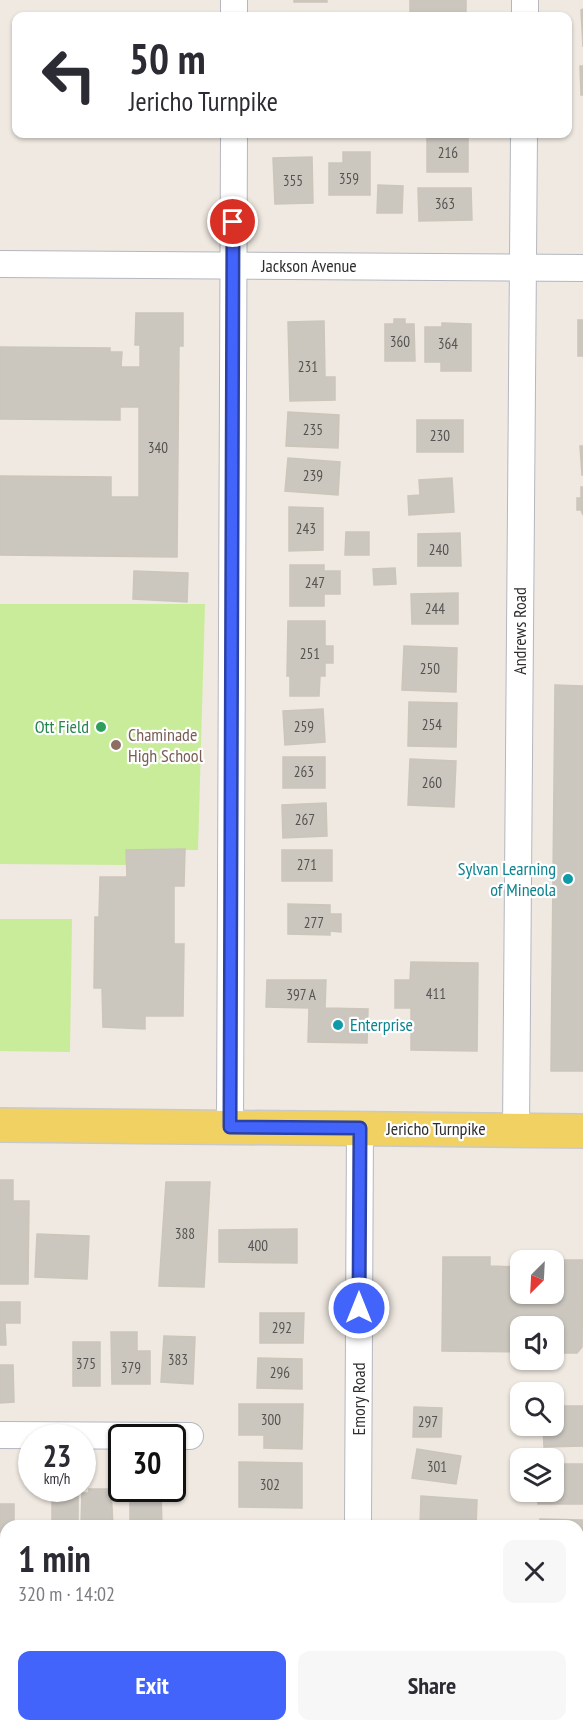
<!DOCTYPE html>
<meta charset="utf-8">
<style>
:root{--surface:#fff;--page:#f7f7f7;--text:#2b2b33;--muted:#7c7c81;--accent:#4264fb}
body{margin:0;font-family:"PT Sans Narrow",sans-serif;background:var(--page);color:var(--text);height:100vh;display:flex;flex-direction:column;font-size:22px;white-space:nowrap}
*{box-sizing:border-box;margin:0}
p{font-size:20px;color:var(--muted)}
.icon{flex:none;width:33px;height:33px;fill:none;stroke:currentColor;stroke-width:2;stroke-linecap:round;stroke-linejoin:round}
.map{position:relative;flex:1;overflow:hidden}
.details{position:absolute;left:0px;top:1520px;width:584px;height:212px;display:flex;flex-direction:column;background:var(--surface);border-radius:18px 18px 0 0;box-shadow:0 2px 4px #0004}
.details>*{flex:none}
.banner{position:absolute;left:12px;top:12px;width:560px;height:126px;border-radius:12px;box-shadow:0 2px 4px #0004;background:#fff;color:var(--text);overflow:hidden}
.needle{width:39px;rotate:204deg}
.buttons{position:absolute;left:510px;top:1250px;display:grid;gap:12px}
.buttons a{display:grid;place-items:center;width:54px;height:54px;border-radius:12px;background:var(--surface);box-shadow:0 2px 4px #0004;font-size:30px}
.speed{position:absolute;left:18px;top:1424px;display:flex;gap:12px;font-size:30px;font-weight:700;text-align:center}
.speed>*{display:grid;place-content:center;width:78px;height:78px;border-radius:50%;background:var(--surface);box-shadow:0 2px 4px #0004;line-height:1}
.speed small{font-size:15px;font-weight:400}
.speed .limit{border:3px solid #111;border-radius:9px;background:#fff;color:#111}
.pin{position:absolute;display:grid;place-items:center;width:51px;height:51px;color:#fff;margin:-26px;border:3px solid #fff;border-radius:50%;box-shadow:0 2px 6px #0007}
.me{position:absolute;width:66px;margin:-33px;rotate:0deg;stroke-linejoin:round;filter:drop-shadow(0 0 4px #0008)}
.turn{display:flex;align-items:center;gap:21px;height:126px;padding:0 18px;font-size:27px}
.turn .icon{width:78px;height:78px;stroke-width:2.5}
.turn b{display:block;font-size:42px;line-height:51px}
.round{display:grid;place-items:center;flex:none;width:63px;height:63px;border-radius:12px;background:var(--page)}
.head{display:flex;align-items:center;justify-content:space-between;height:102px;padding:0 18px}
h1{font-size:36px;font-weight:800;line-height:45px}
.action{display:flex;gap:12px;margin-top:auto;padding:12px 18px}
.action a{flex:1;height:69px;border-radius:12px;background:var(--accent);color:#fff;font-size:24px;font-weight:800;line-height:69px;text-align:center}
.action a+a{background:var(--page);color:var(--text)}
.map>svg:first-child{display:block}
.pitch{fill:#c9ec9a}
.building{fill:#cbc7bf;stroke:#cbc5ba;stroke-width:1.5}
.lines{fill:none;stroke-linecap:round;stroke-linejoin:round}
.minor-casing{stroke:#b4b7c1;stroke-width:28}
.major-casing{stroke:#c9c9c9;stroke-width:36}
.minor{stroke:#fff;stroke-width:26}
.major{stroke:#f2d163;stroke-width:33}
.route-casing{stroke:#2b41a3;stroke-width:15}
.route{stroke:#4264fb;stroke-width:10}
.leisure-dot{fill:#2e9e5b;stroke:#fff;stroke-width:2}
.education-dot{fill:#8d6e63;stroke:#fff;stroke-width:2}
.culture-dot{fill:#0f9aa8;stroke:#fff;stroke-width:2}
.labels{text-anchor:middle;stroke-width:4.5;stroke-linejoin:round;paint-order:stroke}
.number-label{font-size:15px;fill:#555452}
.street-label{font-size:18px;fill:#2e2e2e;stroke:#fff}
.leisure-label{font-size:18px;fill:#27864d;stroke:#fff;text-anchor:end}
.education-label{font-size:18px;fill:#785e54;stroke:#fff;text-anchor:start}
.culture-label{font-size:18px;fill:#0d838f;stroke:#fff;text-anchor:end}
</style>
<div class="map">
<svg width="583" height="1730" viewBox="0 0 583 1730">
<rect width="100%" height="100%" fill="#efe9e1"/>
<g class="pitch">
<polygon points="0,604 205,604 198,850 127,850 126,865 0,864"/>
<polygon points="0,919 72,919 70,1052 0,1051"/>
</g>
<g class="building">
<rect x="294" y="0" width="33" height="2"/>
<rect x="410" y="0" width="56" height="16"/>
<polygon points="583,9 583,47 581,10"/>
<polygon points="580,66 583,66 583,95 581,95"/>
<rect x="427" y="134" width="41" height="38"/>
<polygon points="343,152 370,152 370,195 329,195 329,163 343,163"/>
<polygon points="312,157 313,203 275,204 273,158"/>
<polygon points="378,185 403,186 402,213 377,213"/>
<polygon points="418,188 471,188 472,220 419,221"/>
<polygon points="136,313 183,313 183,346 179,346 177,557 0,555 0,476 111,477 111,497 139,497 139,407 120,407 120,420 0,419 0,347 110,348 110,352 122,352 121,367 140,367 140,345 135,345"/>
<polygon points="394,319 405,319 405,324 414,324 415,361 385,361 385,324 394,324"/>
<rect x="578" y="320" width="5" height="36"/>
<polygon points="324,321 325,377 335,377 335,400 290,401 288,322"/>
<polygon points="442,323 471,324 471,371 441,371 441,362 425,362 425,327 442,327"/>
<polygon points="288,412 339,415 338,448 286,446"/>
<rect x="417" y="420" width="46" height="32"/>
<polygon points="580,446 583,446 583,475 582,475"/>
<polygon points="288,458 340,462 338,495 285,491"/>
<polygon points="452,478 454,512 409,515 408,496 420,495 419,480"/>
<polygon points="581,487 583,487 583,515 581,510 577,510 577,498 581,498"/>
<polygon points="289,507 323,508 323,550 289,551"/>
<polygon points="346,532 369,532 369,555 345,555"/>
<polygon points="460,533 461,566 418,566 418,534"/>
<polygon points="290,565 324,565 324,571 340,571 340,594 324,594 324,606 290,606"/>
<polygon points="395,568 396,584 374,585 373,569"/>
<polygon points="134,571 188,573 187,602 133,599"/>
<polygon points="458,593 458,624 412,624 411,594"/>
<polygon points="288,621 325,621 325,646 333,646 333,663 325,663 325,676 320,676 319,696 290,696 290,676 287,676"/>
<polygon points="404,646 457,648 456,692 402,690"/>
<polygon points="555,685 583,686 583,1071 551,1071"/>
<polygon points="409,702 457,703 456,747 408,746"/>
<polygon points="323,709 325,742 285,745 283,711"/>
<rect x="283" y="757" width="42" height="31"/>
<polygon points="410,759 456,761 454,807 408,805"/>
<polygon points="326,803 327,836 283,838 282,805"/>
<polygon points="185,849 184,886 174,886 174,944 184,944 183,1016 145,1016 145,1029 103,1027 102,988 94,988 95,917 99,917 100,877 127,877 126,850"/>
<rect x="282" y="850" width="50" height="31"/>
<polygon points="288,904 330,905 330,914 341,914 341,932 330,931 330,935 288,934"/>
<polygon points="411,962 478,963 477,1051 411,1050 411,1008 395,1008 395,980 410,980"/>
<polygon points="267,980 326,980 325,1008 368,1009 367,1043 308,1042 309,1008 266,1007"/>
<polygon points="0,1180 13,1180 13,1201 29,1201 28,1284 0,1284"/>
<polygon points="166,1182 210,1182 204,1287 159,1286"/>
<polygon points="297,1229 297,1263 219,1262 219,1230"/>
<polygon points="37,1234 89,1236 87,1279 35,1277"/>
<polygon points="443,1257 490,1257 490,1266 520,1267 520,1293 554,1293 554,1260 583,1260 582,1347 577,1353 554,1353 554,1326 520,1326 520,1352 442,1351"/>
<polygon points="0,1302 20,1302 20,1323 5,1323 6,1345 0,1345"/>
<polygon points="260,1313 304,1313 303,1343 260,1343"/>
<polygon points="111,1332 137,1332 137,1351 150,1351 150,1384 112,1384"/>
<polygon points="164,1336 195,1337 193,1384 161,1382"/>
<rect x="73" y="1342" width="27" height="44"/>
<polygon points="258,1358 302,1359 302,1389 257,1388"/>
<polygon points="0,1365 13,1365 14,1402 0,1403"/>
<polygon points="239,1404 303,1404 302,1449 264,1448 264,1435 239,1435"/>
<polygon points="555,1406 583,1406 583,1446 544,1447 543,1425 555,1425"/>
<polygon points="414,1407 442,1408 441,1437 413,1437"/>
<polygon points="417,1449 461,1456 456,1484 412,1478"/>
<polygon points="239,1462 302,1463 302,1508 239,1507"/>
<polygon points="554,1464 583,1464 583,1504 538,1504 538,1491 554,1491"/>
<polygon points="89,1489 111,1489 113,1526 81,1526 82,1493 89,1493"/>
<polygon points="78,1491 78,1522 52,1522 52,1492"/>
<polygon points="130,1491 161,1492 162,1526 130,1526"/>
<polygon points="421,1496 477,1500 476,1526 420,1526"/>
<polygon points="0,1504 14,1504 14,1526 6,1526 6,1532 0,1532"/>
<polygon points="540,1519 583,1520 583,1550 578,1550 578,1526 540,1526"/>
<rect x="578" y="1564" width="5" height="29"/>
<rect x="0" y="1568" width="6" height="31"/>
<rect x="578" y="1609" width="5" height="32"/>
<rect x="0" y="1615" width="3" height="29"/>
<polygon points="578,1656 583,1657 583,1689 578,1688"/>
<rect x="0" y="1659" width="6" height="23"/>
<polygon points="583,1724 583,1730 541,1730 540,1726"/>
<rect x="411" y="1726" width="48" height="4"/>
</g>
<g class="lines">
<g class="minor-casing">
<g id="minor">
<polyline points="234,16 234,0"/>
<polyline points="525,16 525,0"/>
<polyline points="0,264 583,268"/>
<polyline points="230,1127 234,134"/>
<polyline points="516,1129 524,134"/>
<polyline points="0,1435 190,1436"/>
<polyline points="358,1526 360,1128"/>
<polyline points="0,1718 6,1718"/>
<polyline points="356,1730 356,1725"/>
</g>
</g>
<g class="major-casing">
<polyline id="major" points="0,1125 583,1131"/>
</g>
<use href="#minor" class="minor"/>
<use href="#major" class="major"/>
</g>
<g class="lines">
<g class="route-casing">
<polyline id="route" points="233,222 230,1127 360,1128 359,1308"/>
</g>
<use href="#route" class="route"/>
</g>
<circle class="leisure-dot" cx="101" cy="727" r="6"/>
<circle class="education-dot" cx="116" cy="745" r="6"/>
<g class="culture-dot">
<circle cx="568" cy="879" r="6"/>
<circle cx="338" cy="1025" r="6"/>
</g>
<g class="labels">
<g class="number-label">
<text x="448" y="158">216</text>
<text x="349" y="184">359</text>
<text x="293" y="186">355</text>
<text x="445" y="209">363</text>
<text x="400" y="347">360</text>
<text x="448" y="349">364</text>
<text x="308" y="372">231</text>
<text x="313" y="435">235</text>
<text x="440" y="441">230</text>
<text x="158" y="453">340</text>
<text x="313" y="481">239</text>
<text x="306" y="534">243</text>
<text x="439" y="555">240</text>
<text x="315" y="588">247</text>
<text x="435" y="614">244</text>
<text x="310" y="659">251</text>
<text x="430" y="674">250</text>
<text x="432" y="730">254</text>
<text x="304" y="732">259</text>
<text x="304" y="777">263</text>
<text x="432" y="788">260</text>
<text x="305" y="825">267</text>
<text x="307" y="870">271</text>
<text x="314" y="928">277</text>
<text x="436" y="999">411</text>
<text x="301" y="1000">397 A</text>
<text x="185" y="1239">388</text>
<text x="258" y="1251">400</text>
<text x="282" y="1333">292</text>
<text x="178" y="1365">383</text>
<text x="86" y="1369">375</text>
<text x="131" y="1373">379</text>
<text x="280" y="1378">296</text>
<text x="271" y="1425">300</text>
<text x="428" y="1427">297</text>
<text x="437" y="1472">301</text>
<text x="270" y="1490">302</text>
</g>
<g class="street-label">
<text x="309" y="272">Jackson Avenue</text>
<text transform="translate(520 631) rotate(-90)" y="6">Andrews Road</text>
<text x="436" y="1135">Jericho Turnpike</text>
<text transform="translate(359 1399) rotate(-90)" y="6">Emory Road</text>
</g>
<g class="leisure-label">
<text x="89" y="733">Ott Field</text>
</g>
<g class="education-label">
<text x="128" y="741">Chaminade<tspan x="128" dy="21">High School</tspan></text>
</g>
<g class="culture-label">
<text x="556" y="875">Sylvan Learning<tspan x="556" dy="21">of Mineola</tspan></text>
<text x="350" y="1031" text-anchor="start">Enterprise</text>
</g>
</g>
</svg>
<div class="buttons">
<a><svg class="needle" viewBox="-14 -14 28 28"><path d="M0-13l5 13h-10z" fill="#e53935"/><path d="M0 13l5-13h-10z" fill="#7c7c81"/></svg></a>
<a><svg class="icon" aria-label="sound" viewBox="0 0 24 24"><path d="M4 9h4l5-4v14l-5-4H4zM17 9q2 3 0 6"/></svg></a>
<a><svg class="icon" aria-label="search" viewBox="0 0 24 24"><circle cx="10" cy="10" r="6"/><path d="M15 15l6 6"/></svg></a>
<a><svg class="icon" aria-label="layers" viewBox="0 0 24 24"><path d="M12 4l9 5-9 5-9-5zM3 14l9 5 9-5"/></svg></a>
</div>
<div class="speed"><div>23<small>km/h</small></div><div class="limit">30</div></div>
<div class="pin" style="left:233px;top:222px;background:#d93025"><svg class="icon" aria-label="arrive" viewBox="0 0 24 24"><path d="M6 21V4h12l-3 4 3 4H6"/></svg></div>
<svg class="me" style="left:359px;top:1308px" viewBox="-20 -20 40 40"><circle r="17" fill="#4264fb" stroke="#fff" stroke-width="3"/><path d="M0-11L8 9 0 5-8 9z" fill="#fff"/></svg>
<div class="banner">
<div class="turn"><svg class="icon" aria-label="left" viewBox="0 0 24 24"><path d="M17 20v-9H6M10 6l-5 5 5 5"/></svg><div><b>50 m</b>Jericho Turnpike</div></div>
</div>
<section class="details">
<div class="head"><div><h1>1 min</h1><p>320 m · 14:02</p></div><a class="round"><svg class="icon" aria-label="close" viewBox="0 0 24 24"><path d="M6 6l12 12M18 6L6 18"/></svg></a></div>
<div class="action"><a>Exit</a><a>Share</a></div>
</section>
</div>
